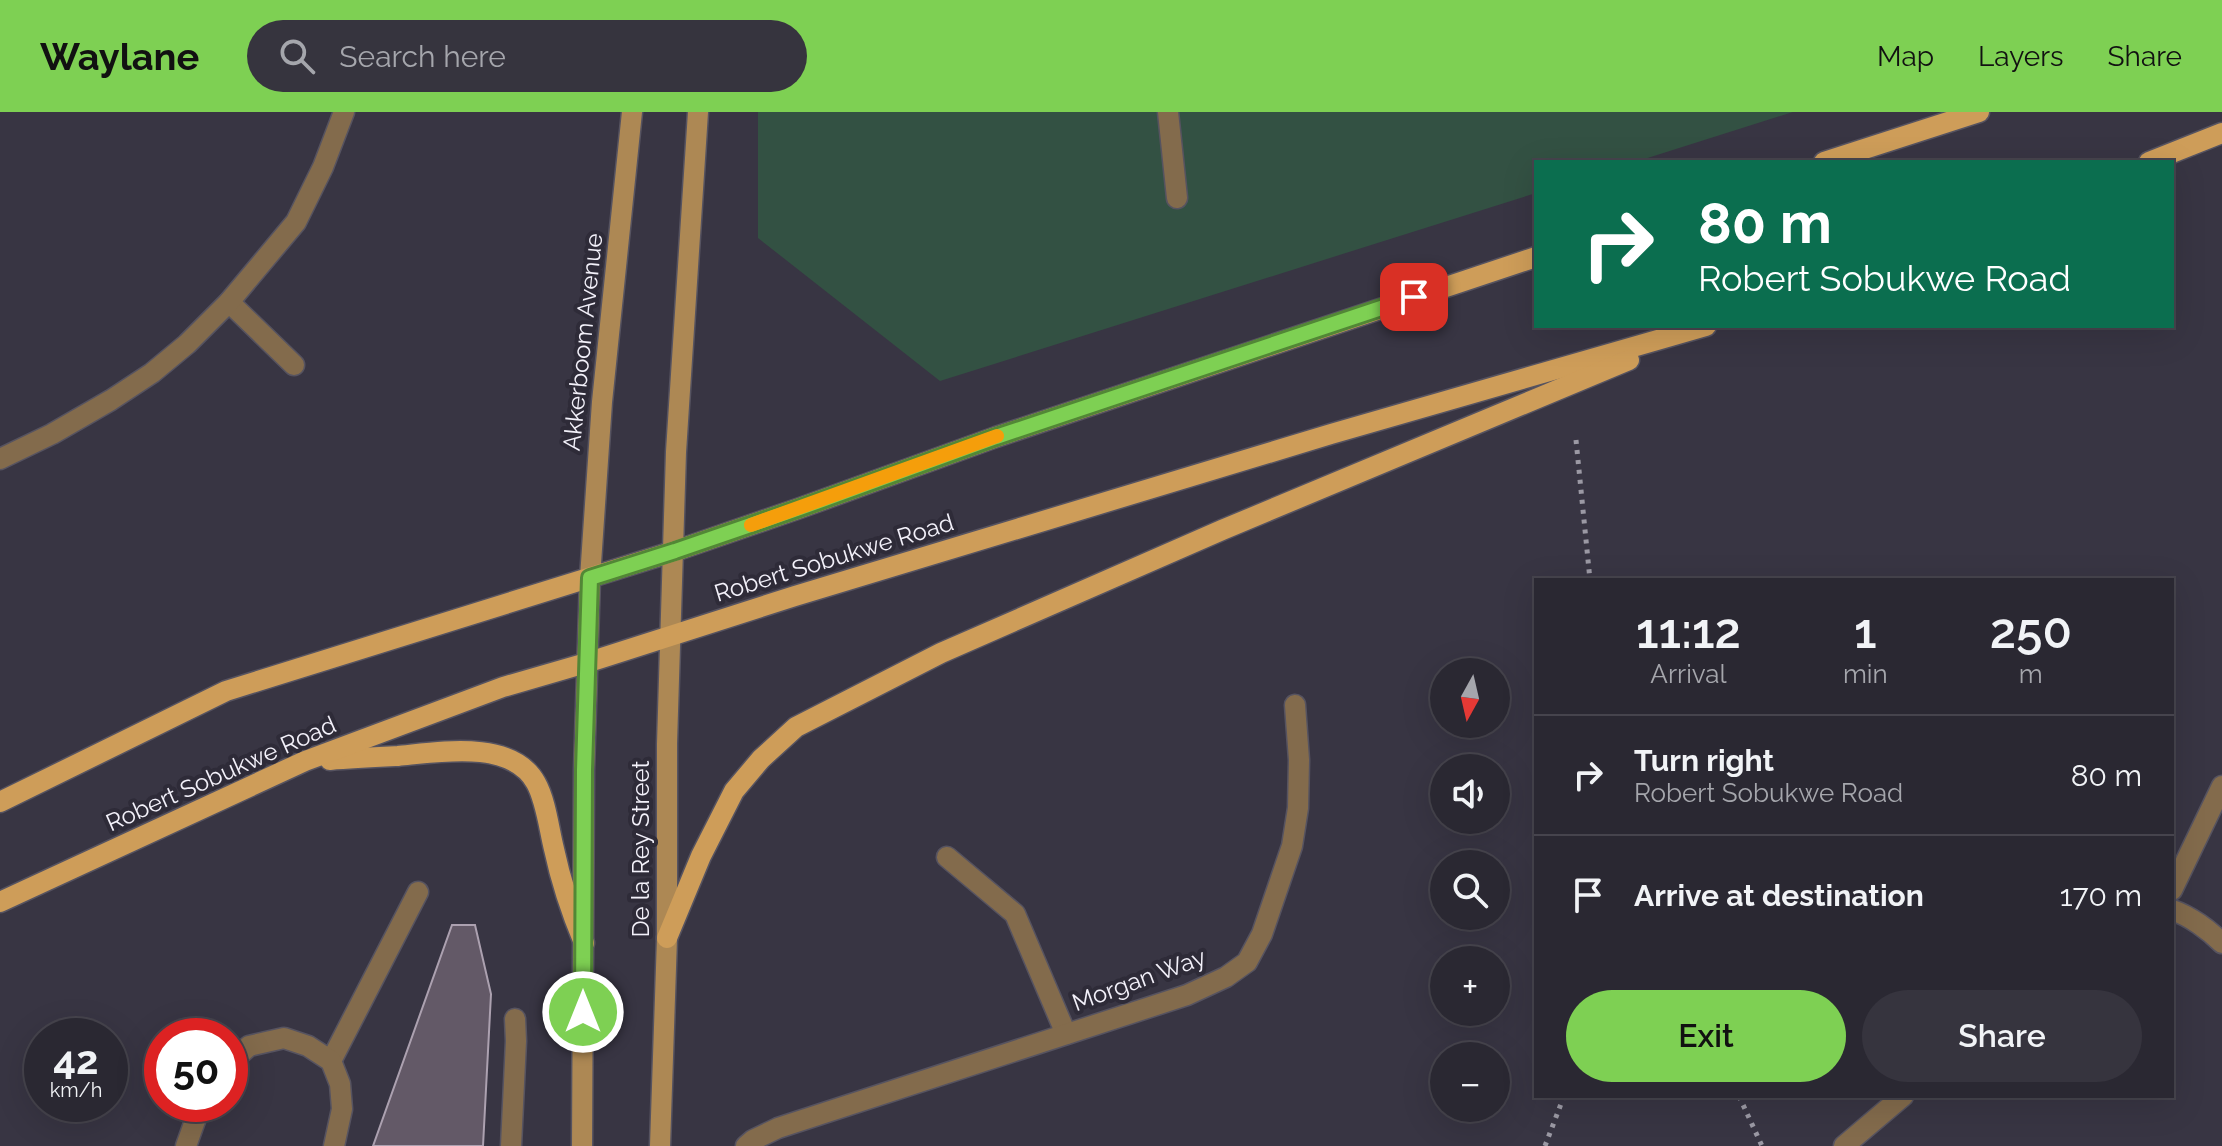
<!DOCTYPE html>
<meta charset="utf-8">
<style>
:root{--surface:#2a2832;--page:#36343e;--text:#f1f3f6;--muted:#a5a6ac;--line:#46444d;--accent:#7ed053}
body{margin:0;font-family:Raleway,sans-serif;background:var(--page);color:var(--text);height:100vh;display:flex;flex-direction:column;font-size:30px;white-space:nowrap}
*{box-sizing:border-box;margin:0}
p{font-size:26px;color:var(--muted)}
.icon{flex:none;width:44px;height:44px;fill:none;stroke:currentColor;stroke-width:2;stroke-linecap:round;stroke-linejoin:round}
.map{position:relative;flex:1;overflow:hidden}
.sheet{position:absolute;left:1534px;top:466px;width:640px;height:520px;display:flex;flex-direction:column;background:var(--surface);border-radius:0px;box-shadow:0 8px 32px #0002,0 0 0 2px var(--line)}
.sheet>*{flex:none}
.guide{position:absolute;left:1534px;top:48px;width:640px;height:168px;border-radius:0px;box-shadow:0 8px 32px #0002,0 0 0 2px var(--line);background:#0b6e4f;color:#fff;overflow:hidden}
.needle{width:52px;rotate:188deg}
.fabs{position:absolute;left:1430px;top:546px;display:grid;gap:16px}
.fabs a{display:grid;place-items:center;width:80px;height:80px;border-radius:50%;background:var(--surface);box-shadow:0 8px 32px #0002,0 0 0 2px var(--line);font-size:40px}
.speed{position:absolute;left:24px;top:906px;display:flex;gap:16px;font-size:40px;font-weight:700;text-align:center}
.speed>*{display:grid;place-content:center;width:104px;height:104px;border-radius:50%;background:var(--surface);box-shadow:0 8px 32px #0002,0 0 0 2px var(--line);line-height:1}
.speed small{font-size:20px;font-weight:400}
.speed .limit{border:12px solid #d22;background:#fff;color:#111}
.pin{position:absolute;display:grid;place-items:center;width:68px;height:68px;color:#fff;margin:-34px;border-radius:16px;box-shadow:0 4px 12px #0006}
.me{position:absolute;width:88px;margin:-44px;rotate:0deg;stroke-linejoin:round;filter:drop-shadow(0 0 6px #0008)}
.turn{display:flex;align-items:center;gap:28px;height:168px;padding:0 32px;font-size:36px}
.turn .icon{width:104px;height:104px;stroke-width:2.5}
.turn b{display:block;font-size:56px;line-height:68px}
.eta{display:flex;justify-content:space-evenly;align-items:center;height:136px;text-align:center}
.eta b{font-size:48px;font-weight:600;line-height:56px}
.action{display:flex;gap:16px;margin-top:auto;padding:16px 32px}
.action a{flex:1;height:92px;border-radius:48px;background:var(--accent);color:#111;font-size:32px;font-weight:600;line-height:92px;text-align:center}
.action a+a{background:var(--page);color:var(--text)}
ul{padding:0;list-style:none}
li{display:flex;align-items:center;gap:24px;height:120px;padding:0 32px;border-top:2px solid var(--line)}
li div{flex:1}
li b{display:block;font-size:30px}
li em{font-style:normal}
header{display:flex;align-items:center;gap:48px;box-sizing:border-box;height:112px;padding:0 40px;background:var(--accent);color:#111}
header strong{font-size:38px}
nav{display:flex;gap:44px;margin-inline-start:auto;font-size:28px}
.search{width:560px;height:72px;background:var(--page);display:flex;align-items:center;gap:20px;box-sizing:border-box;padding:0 28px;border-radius:44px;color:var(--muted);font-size:30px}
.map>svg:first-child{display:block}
.green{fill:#335143}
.building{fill:#635967;stroke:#aca1b0;stroke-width:2}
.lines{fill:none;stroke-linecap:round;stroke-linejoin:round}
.service-casing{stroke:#565360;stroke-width:23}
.minor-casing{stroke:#565360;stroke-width:23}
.secondary-casing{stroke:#565360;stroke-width:23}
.primary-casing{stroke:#565360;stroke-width:23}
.path{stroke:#9b99a4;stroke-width:5;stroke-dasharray:4 6;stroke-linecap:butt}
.service{stroke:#836b4c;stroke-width:20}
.minor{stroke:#836b4c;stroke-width:20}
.secondary{stroke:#ad8854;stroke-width:20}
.primary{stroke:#ce9d59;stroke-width:20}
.route-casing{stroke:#528736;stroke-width:20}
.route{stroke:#7ed053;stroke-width:14}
.slow{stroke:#f59e0b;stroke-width:14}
.labels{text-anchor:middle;stroke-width:8;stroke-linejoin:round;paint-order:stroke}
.street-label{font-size:24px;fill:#f3f1fa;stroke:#2e2b38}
</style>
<header>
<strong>Waylane</strong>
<div class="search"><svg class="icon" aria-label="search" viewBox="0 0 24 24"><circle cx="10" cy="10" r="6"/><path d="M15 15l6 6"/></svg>Search here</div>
<nav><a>Map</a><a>Layers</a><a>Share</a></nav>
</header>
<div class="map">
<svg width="2222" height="1034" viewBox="0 0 2222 1034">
<rect width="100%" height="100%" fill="#383543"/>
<polygon class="green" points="758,0 1793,0 1635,50 1536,50 1536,81 940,269 758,126"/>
<polygon class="building" points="452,813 475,813 491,882 483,1034 373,1034"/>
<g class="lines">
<g class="service-casing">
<g id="service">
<polyline points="1168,0 1177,86"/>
<polyline points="2172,778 2222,674"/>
<path d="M2172,798C2190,804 2209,818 2222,831"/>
<polyline points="331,949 418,780"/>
<polyline points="230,951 249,934 284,926 308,934 331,949 340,972 342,997 334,1034"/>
<polyline points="186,1034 201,992"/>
<polyline points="511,1034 516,929 515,907"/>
<polyline points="1844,1034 1903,984"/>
</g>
</g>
<g class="minor-casing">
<g id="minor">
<polyline points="229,190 294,253"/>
<polyline points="0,347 52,322 111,288 152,261 187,232 229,190 296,110 323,55 344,0"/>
<polyline points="947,745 1015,802 1066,922"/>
<polyline points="746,1034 753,1028 778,1016 1187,883 1226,865 1247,850 1262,822 1292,734 1298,696 1299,648 1295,593"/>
</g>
</g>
<g class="secondary-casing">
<g id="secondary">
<polyline points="582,1034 584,658 590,466 602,290 632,0"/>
<polyline points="660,1034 667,826 667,632 676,340 698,0"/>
</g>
</g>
<g class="primary-casing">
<g id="primary">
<polyline points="1824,50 1979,0"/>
<polyline points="2149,50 2222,21"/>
<path d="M330,648C353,646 376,645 398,644C439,640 512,627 536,671C546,689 549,717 554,737C561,770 571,800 584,831"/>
<polyline points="0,690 226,579 675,439 800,396 996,325 1536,145"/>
<polyline points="0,790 305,649 503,575 586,551 795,484 1331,322 1706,214"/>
<polyline points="667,826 701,744 734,679 761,647 796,615 941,541 1222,418 1629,248"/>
</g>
</g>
<g class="path">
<polyline points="1576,328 1590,468"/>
<polyline points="1739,984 1762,1034"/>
<polyline points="1545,1034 1564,984"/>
</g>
<use href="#service" class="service"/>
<use href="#minor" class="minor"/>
<use href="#secondary" class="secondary"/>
<use href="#primary" class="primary"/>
</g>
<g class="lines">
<g class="route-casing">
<polyline id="route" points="583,900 584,658 590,466 675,439 800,396 996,325 1414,185"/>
</g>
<use href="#route" class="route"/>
<polyline class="slow" points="751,413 997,324"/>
</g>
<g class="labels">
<g class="street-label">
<text transform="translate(583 230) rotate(-84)" y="8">Akkerboom Avenue</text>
<text transform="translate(834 446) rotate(-17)" y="8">Robert Sobukwe Road</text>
<text transform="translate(221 662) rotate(-24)" y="8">Robert Sobukwe Road</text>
<text transform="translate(641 737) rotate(-90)" y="8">De la Rey Street</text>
<text transform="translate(1139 868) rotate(-20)" y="8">Morgan Way</text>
</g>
</g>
</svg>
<div class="fabs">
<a><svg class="needle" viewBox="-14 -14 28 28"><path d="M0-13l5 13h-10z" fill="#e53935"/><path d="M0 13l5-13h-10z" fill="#a5a6ac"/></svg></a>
<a><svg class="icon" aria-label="sound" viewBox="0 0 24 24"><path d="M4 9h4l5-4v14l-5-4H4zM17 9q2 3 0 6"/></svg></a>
<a><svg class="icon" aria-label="search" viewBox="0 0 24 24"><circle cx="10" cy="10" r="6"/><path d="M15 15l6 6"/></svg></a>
<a>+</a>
<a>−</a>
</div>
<div class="speed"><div>42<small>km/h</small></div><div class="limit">50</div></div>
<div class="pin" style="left:1414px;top:185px;background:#d93025"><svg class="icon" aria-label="arrive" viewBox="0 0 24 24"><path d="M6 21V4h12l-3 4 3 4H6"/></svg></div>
<svg class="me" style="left:583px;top:900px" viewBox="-20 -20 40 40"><circle r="17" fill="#7ed053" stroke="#fff" stroke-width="3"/><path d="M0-11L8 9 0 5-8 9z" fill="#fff"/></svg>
<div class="guide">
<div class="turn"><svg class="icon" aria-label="right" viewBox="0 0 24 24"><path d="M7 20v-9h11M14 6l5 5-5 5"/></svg><div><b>80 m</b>Robert Sobukwe Road</div></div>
</div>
<section class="sheet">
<div class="eta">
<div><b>11:12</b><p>Arrival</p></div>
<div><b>1</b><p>min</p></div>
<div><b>250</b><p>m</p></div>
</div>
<ul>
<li><svg class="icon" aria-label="right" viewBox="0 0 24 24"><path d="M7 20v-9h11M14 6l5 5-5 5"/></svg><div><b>Turn right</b><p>Robert Sobukwe Road</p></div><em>80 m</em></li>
<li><svg class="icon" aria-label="arrive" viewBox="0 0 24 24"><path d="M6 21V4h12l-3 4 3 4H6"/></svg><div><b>Arrive at destination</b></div><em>170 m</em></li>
</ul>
<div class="action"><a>Exit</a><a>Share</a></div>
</section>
</div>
